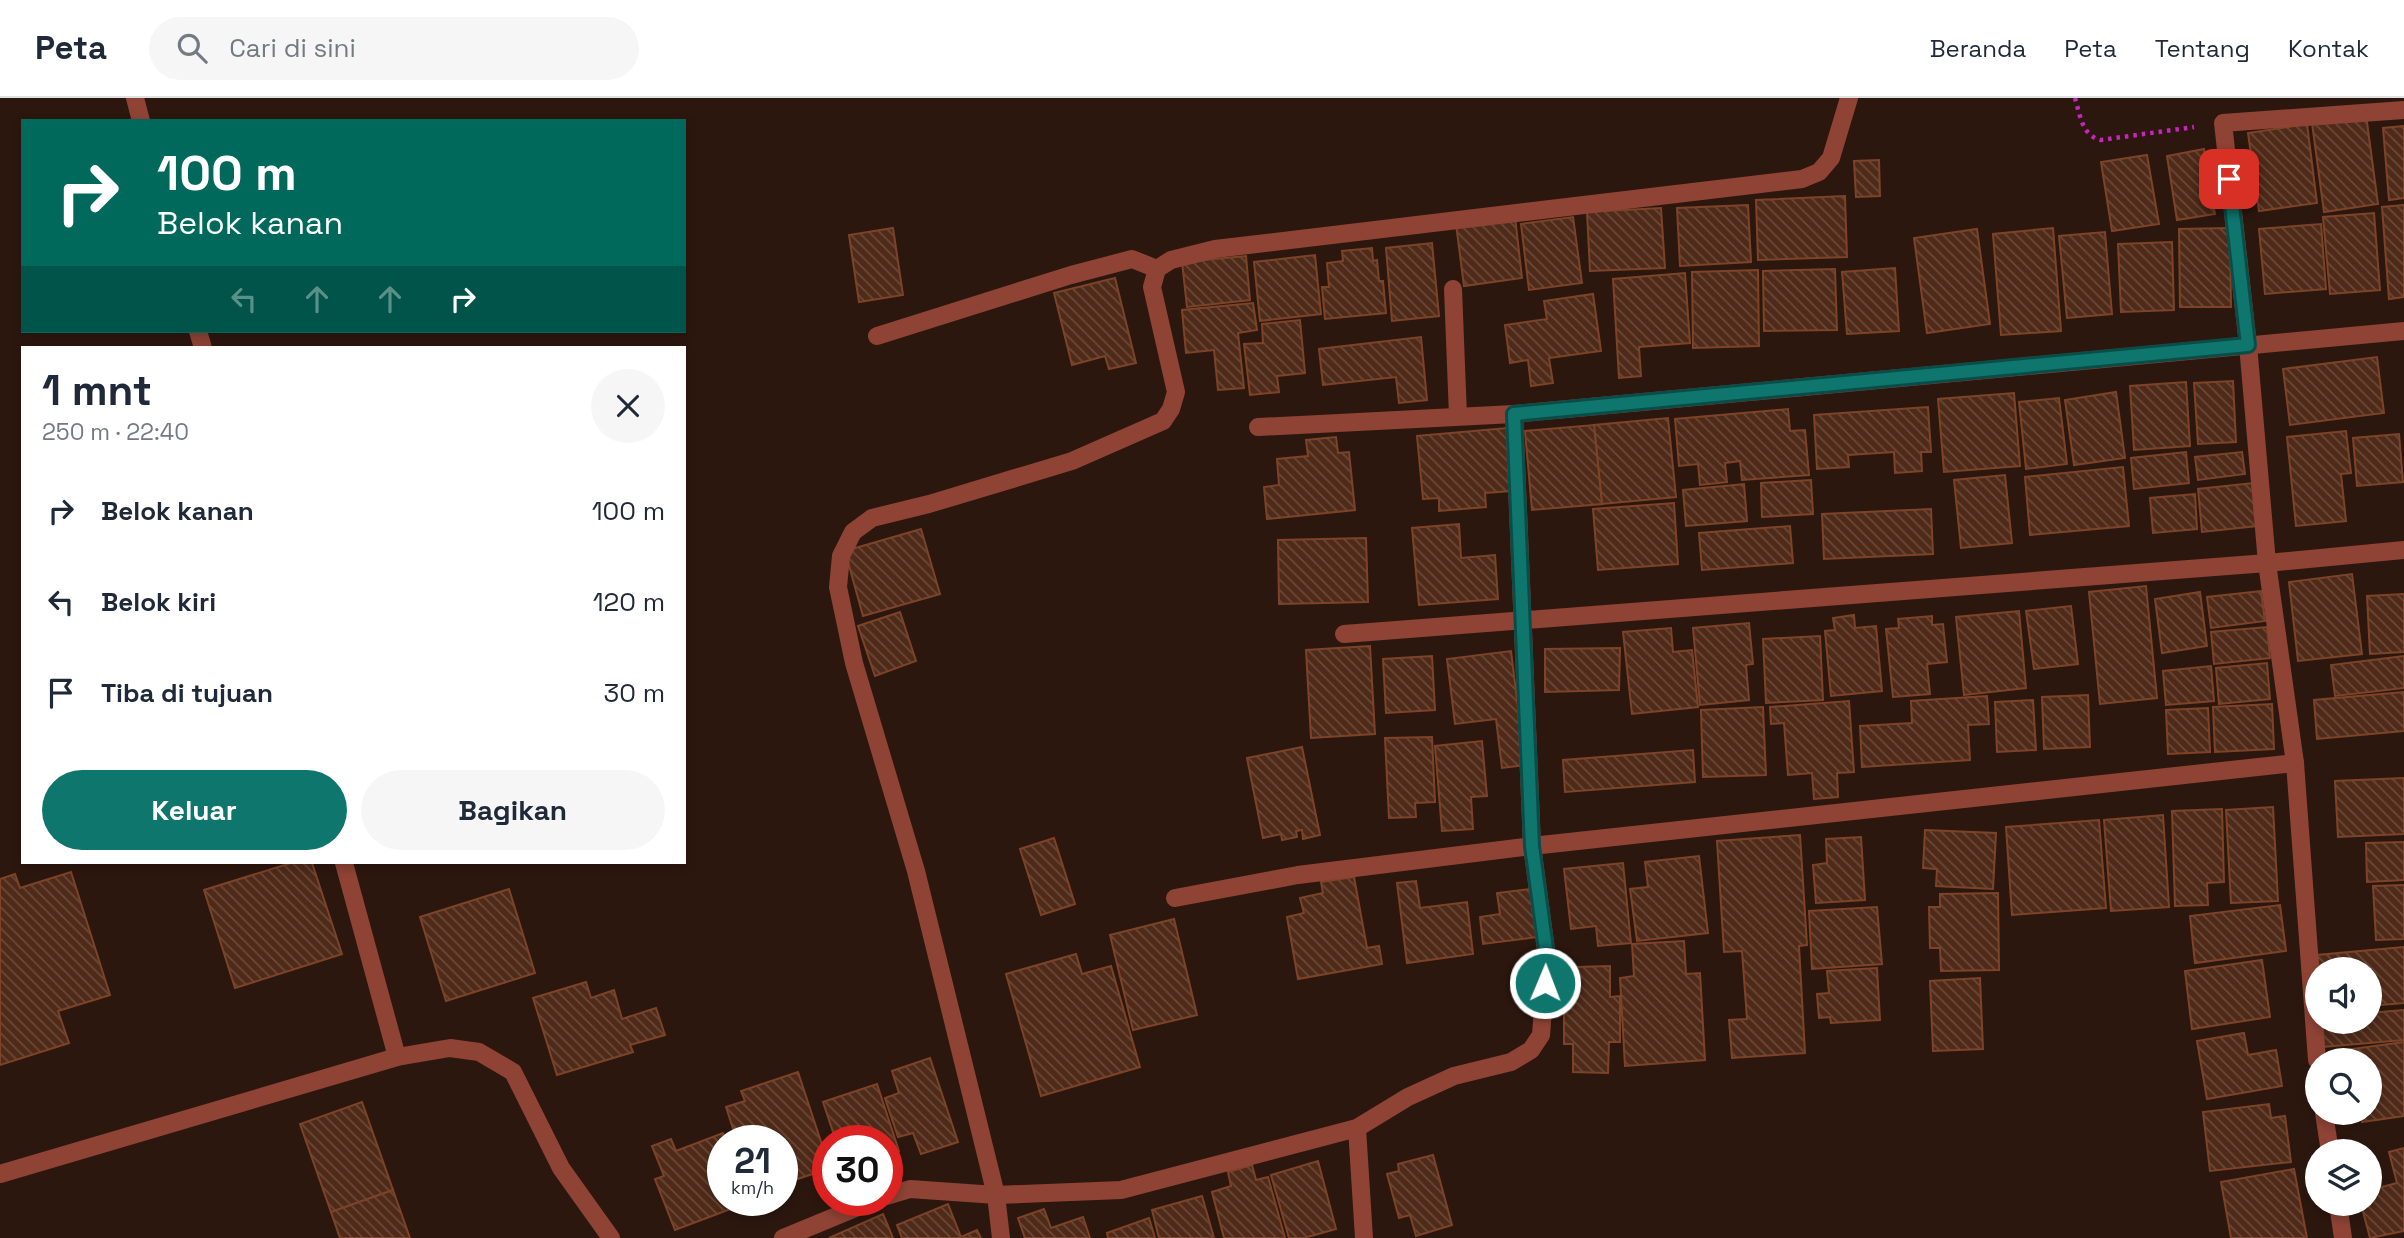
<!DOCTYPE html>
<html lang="id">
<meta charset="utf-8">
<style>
:root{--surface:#fff;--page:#f6f6f7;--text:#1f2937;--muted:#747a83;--line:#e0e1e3;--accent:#0f766e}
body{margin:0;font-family:"Space Grotesk",sans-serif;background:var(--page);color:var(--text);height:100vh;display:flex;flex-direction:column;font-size:26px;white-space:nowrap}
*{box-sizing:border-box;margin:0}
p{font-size:23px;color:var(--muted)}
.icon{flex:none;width:38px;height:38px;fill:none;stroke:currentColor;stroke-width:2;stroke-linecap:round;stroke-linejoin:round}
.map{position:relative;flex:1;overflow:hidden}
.sheet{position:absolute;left:21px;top:248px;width:665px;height:518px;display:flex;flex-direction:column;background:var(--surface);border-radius:0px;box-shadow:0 4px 10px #0003}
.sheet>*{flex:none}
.guide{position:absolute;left:21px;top:21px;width:665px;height:214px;border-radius:0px;box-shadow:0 4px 10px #0003;background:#00695c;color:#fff;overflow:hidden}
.fabs{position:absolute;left:2305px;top:859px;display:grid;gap:14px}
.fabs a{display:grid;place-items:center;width:77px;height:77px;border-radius:50%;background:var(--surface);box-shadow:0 4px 10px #0003;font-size:35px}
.speed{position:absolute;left:707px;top:1027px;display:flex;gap:14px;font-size:35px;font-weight:700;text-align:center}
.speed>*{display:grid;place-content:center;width:91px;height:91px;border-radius:50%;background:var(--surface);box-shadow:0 4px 10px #0003;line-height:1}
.speed small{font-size:18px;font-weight:400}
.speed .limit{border:10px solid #d22;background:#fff;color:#111}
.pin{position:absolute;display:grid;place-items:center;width:60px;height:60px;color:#fff;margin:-30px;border-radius:14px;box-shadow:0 4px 10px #0006}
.me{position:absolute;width:77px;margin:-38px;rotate:1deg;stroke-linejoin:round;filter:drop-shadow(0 0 5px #0008)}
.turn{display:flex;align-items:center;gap:24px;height:147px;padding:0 21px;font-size:32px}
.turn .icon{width:91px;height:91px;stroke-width:2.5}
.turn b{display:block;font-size:49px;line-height:60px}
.lanes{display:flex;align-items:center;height:66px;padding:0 21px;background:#0003;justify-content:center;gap:35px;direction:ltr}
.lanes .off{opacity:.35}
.round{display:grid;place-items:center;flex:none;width:74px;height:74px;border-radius:37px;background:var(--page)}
.headline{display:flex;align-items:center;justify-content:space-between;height:119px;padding:0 21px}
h1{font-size:42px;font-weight:800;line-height:52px}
.action{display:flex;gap:14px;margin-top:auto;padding:14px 21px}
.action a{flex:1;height:80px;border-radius:42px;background:var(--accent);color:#fff;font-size:28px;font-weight:800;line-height:80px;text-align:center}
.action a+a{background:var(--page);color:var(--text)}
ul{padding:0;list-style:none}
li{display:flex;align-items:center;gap:21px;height:91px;padding:0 21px}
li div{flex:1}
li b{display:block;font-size:26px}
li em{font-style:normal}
header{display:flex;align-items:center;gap:42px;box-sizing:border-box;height:98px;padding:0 35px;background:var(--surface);border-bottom:2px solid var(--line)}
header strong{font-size:33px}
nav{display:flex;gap:38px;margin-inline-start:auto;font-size:24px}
.search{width:490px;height:63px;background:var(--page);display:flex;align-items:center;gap:18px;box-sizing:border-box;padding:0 24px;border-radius:38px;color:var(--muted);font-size:26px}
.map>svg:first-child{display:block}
.building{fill:url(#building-back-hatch);stroke:#7d4328;stroke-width:2}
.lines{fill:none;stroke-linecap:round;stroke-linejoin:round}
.path{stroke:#c824bf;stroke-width:4.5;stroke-dasharray:3.5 5;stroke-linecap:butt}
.minor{stroke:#8f4335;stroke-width:18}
.route-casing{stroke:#0a4d48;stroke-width:18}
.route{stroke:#0f766e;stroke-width:12}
</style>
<header>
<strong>Peta</strong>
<div class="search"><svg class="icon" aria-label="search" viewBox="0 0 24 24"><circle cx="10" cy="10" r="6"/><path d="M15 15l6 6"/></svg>Cari di sini</div>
<nav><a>Beranda</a><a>Peta</a><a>Tentang</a><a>Kontak</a></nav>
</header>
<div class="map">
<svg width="2404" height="1140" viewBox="0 0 2404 1140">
<defs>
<pattern id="building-back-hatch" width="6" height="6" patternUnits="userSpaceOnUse" patternTransform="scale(1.75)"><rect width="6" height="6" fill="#4f2a18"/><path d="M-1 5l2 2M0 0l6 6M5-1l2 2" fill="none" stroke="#694939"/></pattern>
</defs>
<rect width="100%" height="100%" fill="#2c170e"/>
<g class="building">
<polygon points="2366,17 2378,106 2324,114 2312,25"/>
<polygon points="2307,26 2317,105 2259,113 2248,35"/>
<polygon points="2404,28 2404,100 2389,102 2383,30"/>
<polygon points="2204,51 2215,116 2177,122 2167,58"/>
<polygon points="2147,57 2159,126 2112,133 2101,64"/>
<polygon points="1879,62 1880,98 1856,99 1854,63"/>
<polygon points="1845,98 1847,159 1758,162 1756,102"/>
<polygon points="1748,107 1751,164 1680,168 1677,110"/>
<polygon points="2404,107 2404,199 2389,201 2382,109"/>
<polygon points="1661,110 1665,170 1590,173 1587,114"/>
<polygon points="2374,115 2380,192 2330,196 2323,119"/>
<polygon points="1515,119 1522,180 1464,188 1456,126"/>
<polygon points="1573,119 1582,185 1529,192 1521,126"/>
<polygon points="2321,126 2326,191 2265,196 2259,131"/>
<polygon points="893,130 903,197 859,204 849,137"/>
<polygon points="2053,130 2061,233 2001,237 1993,136"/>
<polygon points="2230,130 2231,209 2180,209 2179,131"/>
<polygon points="1977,131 1990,226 1927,235 1914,140"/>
<polygon points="2105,134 2112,216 2067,220 2059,138"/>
<polygon points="2172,144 2174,212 2121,214 2118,146"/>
<polygon points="1432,145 1439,218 1392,223 1386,150"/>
<polygon points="1372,150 1373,163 1377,162 1379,183 1383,183 1386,215 1325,221 1322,189 1329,189 1327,165 1343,163 1342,153"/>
<polygon points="1315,157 1321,216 1260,223 1254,164"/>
<polygon points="1246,158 1250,202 1187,209 1182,164"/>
<polygon points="1895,170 1899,233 1847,236 1842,174"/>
<polygon points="1835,171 1837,232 1764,233 1763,173"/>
<polygon points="1758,172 1759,248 1693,250 1692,174"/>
<polygon points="1685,175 1690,245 1639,249 1641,278 1619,280 1613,181"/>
<polygon points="1115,180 1136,265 1109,271 1105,258 1072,267 1054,195"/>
<polygon points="1593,196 1601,253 1549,260 1553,285 1531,288 1528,262 1510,265 1505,227 1547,221 1544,203"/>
<polygon points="1253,205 1257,232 1238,235 1244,290 1218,292 1214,252 1186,255 1182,212"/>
<polygon points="1300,222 1305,275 1277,278 1279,294 1250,297 1244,246 1263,245 1262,226"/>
<polygon points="1421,239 1427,302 1399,305 1396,279 1323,287 1319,251"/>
<polygon points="2377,259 2384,315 2290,327 2283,271"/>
<polygon points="2233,283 2236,344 2198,346 2194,285"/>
<polygon points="2186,284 2190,348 2134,352 2130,288"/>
<polygon points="2116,294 2125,360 2074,367 2065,302"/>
<polygon points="2014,295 2020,368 1944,374 1938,301"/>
<polygon points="2059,300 2067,366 2026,371 2019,304"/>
<polygon points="1928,309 1931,354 1921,354 1922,373 1895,375 1894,354 1848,357 1849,369 1817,371 1814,317"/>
<polygon points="1788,311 1790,333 1805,332 1809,377 1742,382 1740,363 1725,365 1727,384 1700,387 1698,366 1679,368 1675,321"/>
<polygon points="1668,320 1676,399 1602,406 1594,327"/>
<polygon points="1594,327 1602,406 1532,412 1525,333"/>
<polygon points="1507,330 1511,393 1485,395 1486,409 1439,413 1439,400 1423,401 1417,338"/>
<polygon points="2346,333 2351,375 2341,376 2346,423 2296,428 2287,339"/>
<polygon points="2399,336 2403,384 2357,388 2353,340"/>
<polygon points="1336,339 1338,355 1349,354 1355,412 1267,421 1264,389 1279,387 1277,361 1308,358 1306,342"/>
<polygon points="2186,354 2189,385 2134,391 2131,360"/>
<polygon points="2242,354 2245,376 2198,382 2195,359"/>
<polygon points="2123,369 2129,428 2030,437 2025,379"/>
<polygon points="2005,377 2012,445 1961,450 1954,382"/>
<polygon points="1811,382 1813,416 1762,419 1761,385"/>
<polygon points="2253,385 2257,428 2202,434 2198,391"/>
<polygon points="1744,386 1747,423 1686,428 1683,392"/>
<polygon points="2195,396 2197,431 2153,435 2150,400"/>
<polygon points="1674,405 1678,466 1598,472 1593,411"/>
<polygon points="1931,411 1933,456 1824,461 1822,416"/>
<polygon points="1459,426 1461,460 1495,457 1498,501 1419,507 1412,430"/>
<polygon points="1790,428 1793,465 1702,472 1699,435"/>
<polygon points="921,431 940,496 863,518 845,453"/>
<polygon points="1366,440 1368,504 1279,506 1278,442"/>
<polygon points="2352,476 2362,556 2298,563 2289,484"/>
<polygon points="2146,488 2157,600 2100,606 2089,494"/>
<polygon points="2261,493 2265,523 2211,530 2207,499"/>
<polygon points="2200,494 2207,548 2162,555 2155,501"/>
<polygon points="2404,496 2404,554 2370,556 2367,498"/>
<polygon points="2071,508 2078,566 2034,571 2026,513"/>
<polygon points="2019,513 2026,590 1964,597 1956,519"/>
<polygon points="900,514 916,563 875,578 858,528"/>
<polygon points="1854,517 1855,530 1876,528 1882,593 1831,598 1825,533 1835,532 1833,520"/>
<polygon points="1932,518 1932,527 1943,526 1947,564 1927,566 1930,596 1893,599 1886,531 1899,530 1898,521"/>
<polygon points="1749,525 1753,566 1746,567 1749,602 1700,607 1693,530"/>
<polygon points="2267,529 2270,560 2214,566 2211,534"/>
<polygon points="1671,530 1673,554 1692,552 1698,609 1632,616 1623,534"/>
<polygon points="1820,538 1823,602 1766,605 1763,541"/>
<polygon points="1370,548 1375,636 1311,640 1306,552"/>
<polygon points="1620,550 1619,592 1545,594 1545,551"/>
<polygon points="1511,553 1525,667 1502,670 1496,621 1455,626 1447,561"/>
<polygon points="1432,558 1435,612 1386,615 1383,561"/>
<polygon points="2404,558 2404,590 2335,598 2331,567"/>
<polygon points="2267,565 2270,601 2219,606 2216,570"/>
<polygon points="2211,568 2214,603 2166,607 2163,573"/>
<polygon points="2404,594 2404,633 2317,641 2314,602"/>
<polygon points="2088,597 2090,649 2044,651 2042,599"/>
<polygon points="1987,598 1989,626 1968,627 1970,662 1862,669 1860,628 1912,625 1911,603"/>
<polygon points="2033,602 2036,652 1997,654 1995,604"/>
<polygon points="1849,603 1854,674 1837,675 1838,699 1814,701 1812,675 1788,677 1784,625 1771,626 1770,609"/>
<polygon points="2272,606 2274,651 2215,654 2213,609"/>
<polygon points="1763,609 1766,677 1703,679 1701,612"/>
<polygon points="2208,610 2210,654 2168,656 2166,612"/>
<polygon points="1432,639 1435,704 1415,705 1416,719 1389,720 1385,640"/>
<polygon points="1482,643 1487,698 1471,699 1473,731 1442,733 1435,648"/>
<polygon points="1302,649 1320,737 1303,741 1302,732 1296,733 1297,739 1282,742 1281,736 1263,740 1247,660"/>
<polygon points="1693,652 1695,684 1565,694 1563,662"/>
<polygon points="2404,680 2404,736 2338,739 2335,683"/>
<polygon points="2273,709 2278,803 2231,805 2226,712"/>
<polygon points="2222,711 2224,784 2207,785 2208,807 2175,808 2172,713"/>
<polygon points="2163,717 2169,809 2111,813 2104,722"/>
<polygon points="2099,722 2106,810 2012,817 2006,729"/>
<polygon points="1925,732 1996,735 1993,791 1936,788 1937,771 1923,770"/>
<polygon points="1800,737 1807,847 1799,848 1805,955 1732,960 1729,922 1747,921 1742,853 1724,854 1717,743"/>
<polygon points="1861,739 1865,802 1816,805 1813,767 1827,765 1826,741"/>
<polygon points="1054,740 1075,806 1041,817 1020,751"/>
<polygon points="2404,744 2404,782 2367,784 2366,745"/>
<polygon points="1699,758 1708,835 1637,843 1630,791 1648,789 1645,764"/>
<polygon points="291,765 312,765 342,856 235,890 204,792"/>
<polygon points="1623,765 1631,845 1598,848 1596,828 1571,831 1564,771"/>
<polygon points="71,774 110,897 58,913 69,945 0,967 0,781 15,776 20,790"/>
<polygon points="1354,779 1367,850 1379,848 1382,866 1298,881 1287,819 1304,815 1300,800 1323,795 1321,784"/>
<polygon points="1416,783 1420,810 1467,804 1473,856 1407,865 1397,785"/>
<polygon points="2404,787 2404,841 2376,842 2373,788"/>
<polygon points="509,791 535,875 446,903 420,819"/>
<polygon points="1531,791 1538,839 1483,846 1480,819 1500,816 1497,795"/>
<polygon points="1998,795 1999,872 1941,873 1940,850 1930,850 1929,809 1940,809 1940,796"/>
<polygon points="2280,807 2286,853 2195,865 2190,818"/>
<polygon points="1877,809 1882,866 1812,871 1809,813"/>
<polygon points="1174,821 1197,917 1133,932 1110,837"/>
<polygon points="1684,843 1686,876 1700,875 1705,962 1625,968 1620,880 1634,878 1632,846"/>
<polygon points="2404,849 2404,905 2370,908 2370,872 2319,872 2317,857"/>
<polygon points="1076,856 1082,876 1111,868 1140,969 1041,998 1006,876"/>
<polygon points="2262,862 2270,919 2192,931 2185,873"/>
<polygon points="1610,868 1610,899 1620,898 1620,944 1609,944 1608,975 1573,974 1573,946 1564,946 1564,900 1577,900 1577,869"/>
<polygon points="1877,870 1880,922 1831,925 1830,919 1819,920 1817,896 1829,895 1827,873"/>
<polygon points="1980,880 1983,951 1933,953 1930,883"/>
<polygon points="586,884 591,900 614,892 622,921 656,910 665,937 630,947 633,954 557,977 533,900"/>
<polygon points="2404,912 2404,942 2323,949 2321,924 2370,924 2370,915"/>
<polygon points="2244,935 2248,957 2276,952 2282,988 2207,1001 2197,943"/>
<polygon points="2404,944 2404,1018 2362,1024 2361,1015 2370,1015 2370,962 2322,962 2353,957 2352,951"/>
<polygon points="930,960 958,1044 921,1056 913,1035 898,1039 885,1000 899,995 892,973"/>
<polygon points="798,974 828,1065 828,1071 782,1086 782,1043 737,1043 726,1009 745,1003 741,993"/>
<polygon points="877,986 899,1053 887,1057 887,1043 836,1043 823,1004"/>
<polygon points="362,1004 393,1092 331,1114 300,1026"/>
<polygon points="2269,1006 2271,1020 2285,1018 2291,1064 2210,1073 2203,1014"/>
<polygon points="723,1035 726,1043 723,1043 723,1102 749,1104 675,1132 655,1081 664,1078 652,1048 671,1041 676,1053"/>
<polygon points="2404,1050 2404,1133 2370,1140 2361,1106 2370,1106 2370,1092 2397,1085 2389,1054"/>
<polygon points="1433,1057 1452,1127 1416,1138 1410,1117 1399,1120 1387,1076 1399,1073 1398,1066"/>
<polygon points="1318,1063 1336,1131 1304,1140 1289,1140 1271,1077"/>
<polygon points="1252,1067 1256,1082 1268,1079 1285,1140 1224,1140 1212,1094 1231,1088 1228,1074"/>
<polygon points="2294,1071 2307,1140 2231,1140 2221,1084"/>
<polygon points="393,1092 410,1140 340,1140 331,1114"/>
<polygon points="1202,1098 1214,1140 1159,1140 1152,1112"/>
<polygon points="948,1106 961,1139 977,1132 981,1140 902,1140 897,1127"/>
<polygon points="1044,1111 1051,1130 1083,1119 1090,1140 1025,1140 1018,1120"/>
<polygon points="883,1116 893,1140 829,1140"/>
<polygon points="1149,1120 1155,1140 1108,1140 1107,1135"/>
</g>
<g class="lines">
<path class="path" d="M2075,0C2080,17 2082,38 2101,42L2194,29"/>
<g class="minor">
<polyline points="135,0 141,23"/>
<polyline points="1453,191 1458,318"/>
<polyline points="198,233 203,250"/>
<polyline points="877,238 1071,177 1132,161 1157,171"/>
<polyline points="1258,329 1514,316 2404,233"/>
<polyline points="1344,536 2267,465 2404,452"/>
<polyline points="344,765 397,959"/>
<polyline points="1175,800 1298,777 1532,748 2295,665"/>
<polyline points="2317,962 2295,665 2267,465 2248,247 2223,25 2404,12"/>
<polyline points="2324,1015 2330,1054"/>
<polyline points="1357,1030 1364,1140"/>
<polyline points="0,1076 397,959 450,950 479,954 513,974 561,1070 611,1140"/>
<polyline points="887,1098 910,1091 996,1097 1121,1092 1357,1030 1408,999 1454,978 1511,964 1531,952 1541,937 1547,859 1532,748 1514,316"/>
<polyline points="2338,1106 2343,1140"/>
<polyline points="783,1140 875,1102"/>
<polyline points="1001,1140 996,1097 916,773 854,565 838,489 841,458 853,434 872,420 929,406 1072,363 1163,323 1171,311 1176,294 1152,189 1157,171 1171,162 1215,151 1802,81 1819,74 1831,60 1849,0"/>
</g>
</g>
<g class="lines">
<g class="route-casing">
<polyline id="route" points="1545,885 1547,859 1532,748 1514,316 2248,247 2229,81"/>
</g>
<use href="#route" class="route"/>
</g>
</svg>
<div class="fabs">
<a><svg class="icon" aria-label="sound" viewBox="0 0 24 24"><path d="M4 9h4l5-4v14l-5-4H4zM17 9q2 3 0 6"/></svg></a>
<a><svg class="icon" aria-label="search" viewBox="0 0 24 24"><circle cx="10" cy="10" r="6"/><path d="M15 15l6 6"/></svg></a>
<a><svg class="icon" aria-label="layers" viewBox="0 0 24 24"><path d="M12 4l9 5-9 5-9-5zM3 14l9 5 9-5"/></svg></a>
</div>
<div class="speed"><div>21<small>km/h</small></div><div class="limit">30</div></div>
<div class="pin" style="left:2229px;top:81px;background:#d93025"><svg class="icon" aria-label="arrive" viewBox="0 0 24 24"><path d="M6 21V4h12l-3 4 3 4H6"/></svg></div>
<svg class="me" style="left:1545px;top:885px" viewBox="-20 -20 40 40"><circle r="17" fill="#0f766e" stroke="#fff" stroke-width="3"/><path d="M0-11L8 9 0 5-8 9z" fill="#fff"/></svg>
<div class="guide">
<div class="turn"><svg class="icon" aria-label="right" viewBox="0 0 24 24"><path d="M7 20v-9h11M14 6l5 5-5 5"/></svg><div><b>100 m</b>Belok kanan</div></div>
<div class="lanes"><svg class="icon off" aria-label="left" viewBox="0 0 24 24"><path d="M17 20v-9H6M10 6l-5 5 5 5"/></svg><svg class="icon off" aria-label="ahead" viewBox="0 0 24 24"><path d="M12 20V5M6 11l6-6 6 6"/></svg><svg class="icon off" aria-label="ahead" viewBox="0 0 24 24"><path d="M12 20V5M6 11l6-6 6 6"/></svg><svg class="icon" aria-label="right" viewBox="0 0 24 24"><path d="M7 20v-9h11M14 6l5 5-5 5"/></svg></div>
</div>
<section class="sheet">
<div class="headline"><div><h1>1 mnt</h1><p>250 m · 22:40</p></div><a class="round"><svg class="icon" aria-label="close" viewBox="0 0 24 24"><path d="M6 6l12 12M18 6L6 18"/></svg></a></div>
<ul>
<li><svg class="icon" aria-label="right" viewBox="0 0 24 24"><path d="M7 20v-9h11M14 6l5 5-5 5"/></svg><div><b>Belok kanan</b></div><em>100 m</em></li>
<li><svg class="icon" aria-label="left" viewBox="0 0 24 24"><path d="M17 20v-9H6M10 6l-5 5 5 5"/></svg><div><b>Belok kiri</b></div><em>120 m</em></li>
<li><svg class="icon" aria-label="arrive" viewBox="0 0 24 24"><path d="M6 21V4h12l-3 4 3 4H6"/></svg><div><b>Tiba di tujuan</b></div><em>30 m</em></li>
</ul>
<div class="action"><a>Keluar</a><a>Bagikan</a></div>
</section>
</div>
